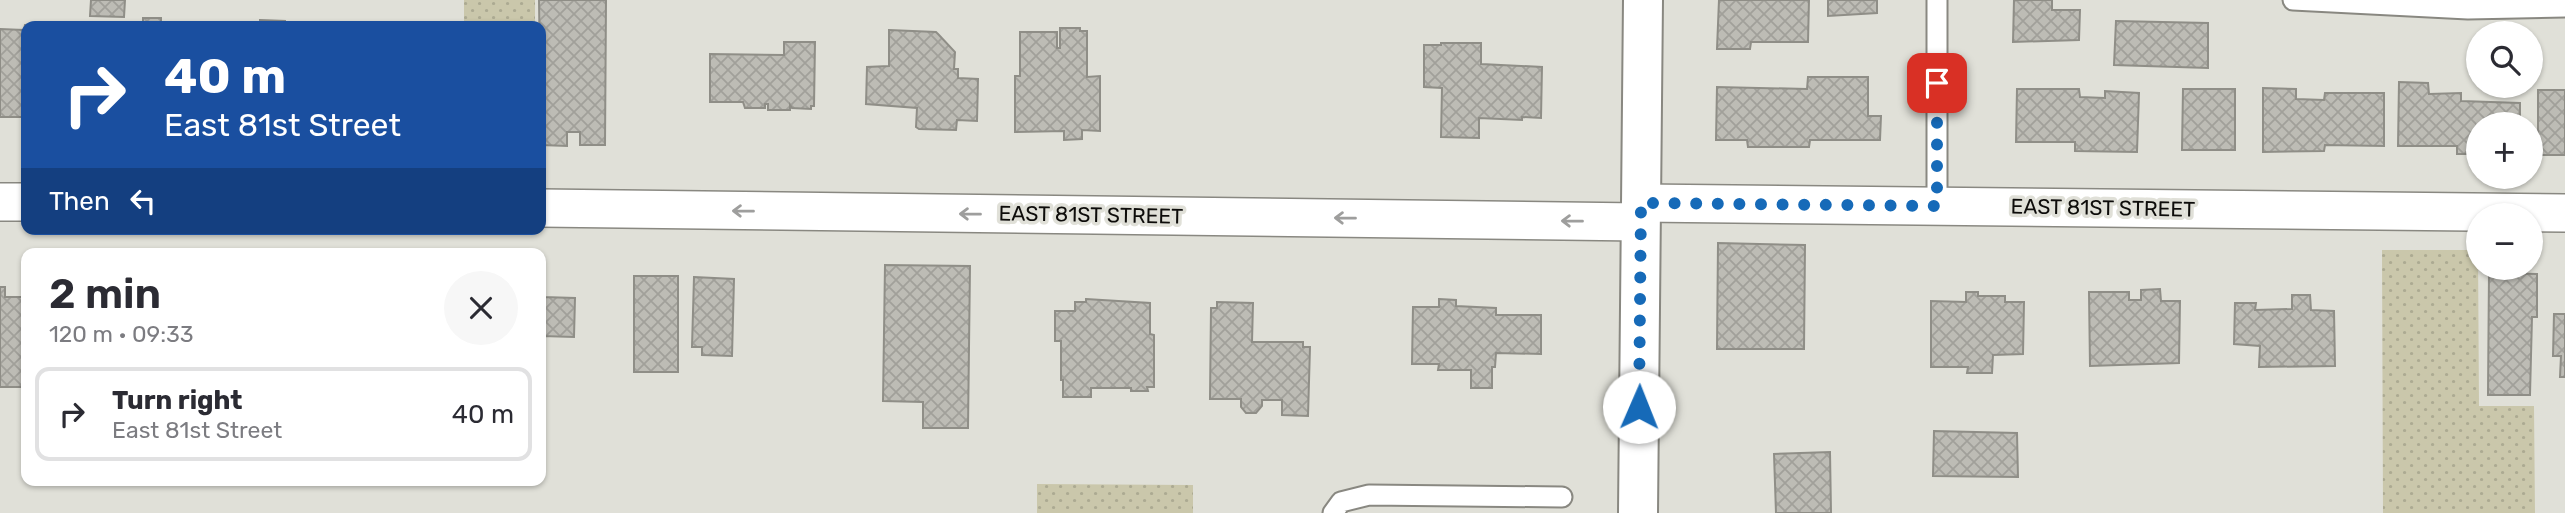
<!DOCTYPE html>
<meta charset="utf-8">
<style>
:root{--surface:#fff;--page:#f7f7f7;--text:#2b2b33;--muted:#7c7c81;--line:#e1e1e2}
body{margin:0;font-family:Rubik,sans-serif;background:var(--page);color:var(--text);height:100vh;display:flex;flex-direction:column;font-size:26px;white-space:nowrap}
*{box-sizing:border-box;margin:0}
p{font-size:23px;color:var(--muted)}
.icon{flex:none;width:38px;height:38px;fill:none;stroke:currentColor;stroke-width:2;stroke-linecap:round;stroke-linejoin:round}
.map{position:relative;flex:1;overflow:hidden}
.side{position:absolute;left:21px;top:248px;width:525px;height:238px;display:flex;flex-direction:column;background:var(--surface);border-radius:14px;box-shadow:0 2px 5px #0004}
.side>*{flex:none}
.banner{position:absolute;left:21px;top:21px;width:525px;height:214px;border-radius:14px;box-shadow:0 2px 5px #0004;background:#1a4fa0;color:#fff;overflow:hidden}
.tools{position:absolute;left:2466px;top:21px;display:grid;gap:14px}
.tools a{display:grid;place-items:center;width:77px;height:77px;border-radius:50%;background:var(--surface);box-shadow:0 2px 5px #0004;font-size:35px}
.pin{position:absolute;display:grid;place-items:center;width:60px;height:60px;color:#fff;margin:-30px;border-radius:14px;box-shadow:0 4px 10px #0006}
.me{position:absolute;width:77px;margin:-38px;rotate:1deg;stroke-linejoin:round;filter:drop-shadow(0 0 5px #0008)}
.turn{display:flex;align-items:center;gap:24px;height:147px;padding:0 28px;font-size:32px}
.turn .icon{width:91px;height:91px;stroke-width:2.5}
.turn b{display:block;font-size:49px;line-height:60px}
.then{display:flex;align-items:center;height:66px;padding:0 28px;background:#0003;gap:14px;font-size:26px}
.round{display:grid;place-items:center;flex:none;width:74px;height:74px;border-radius:37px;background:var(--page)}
.overview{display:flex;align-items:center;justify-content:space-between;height:119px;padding:0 28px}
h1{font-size:42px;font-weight:600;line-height:52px}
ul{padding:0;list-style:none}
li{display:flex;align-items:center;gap:21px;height:94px;margin:0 14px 10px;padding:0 14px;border:4px solid var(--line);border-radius:14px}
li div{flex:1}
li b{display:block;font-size:26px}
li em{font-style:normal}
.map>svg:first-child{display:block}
.grass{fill:url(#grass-dots)}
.building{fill:url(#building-cross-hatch);stroke:#8f8e87;stroke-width:2}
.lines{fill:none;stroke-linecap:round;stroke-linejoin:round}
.lane-casing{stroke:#898881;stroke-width:23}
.street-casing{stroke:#898881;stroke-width:40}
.secondary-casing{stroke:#898881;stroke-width:42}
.lane{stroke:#fff;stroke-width:19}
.street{stroke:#fff;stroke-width:37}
.secondary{stroke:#fff;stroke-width:38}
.oneway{stroke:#9e9e9d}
.route{stroke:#166ab8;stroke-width:12;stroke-dasharray:0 21.6}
.labels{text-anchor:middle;stroke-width:7;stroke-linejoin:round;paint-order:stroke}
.street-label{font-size:21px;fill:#0d0c0a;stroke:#e0e0d8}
</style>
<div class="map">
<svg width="2565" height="513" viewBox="0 0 2565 513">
<defs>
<pattern id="grass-dots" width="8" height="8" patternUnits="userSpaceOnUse" patternTransform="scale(1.75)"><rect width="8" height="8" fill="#cac7ab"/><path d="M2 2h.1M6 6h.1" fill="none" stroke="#acaa92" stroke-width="1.8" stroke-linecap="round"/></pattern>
<pattern id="building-cross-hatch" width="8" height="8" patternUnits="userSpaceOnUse" patternTransform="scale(1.75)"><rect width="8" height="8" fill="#bdbcb5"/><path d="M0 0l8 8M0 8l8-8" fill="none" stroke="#a1a09a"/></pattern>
</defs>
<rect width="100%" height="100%" fill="#e0e0d8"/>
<g class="grass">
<rect x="464" y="0" width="71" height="26"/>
<polygon points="2382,250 2478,250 2479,406 2534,406 2535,513 2383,513"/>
<polygon points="1037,484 1193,485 1193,513 1037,513"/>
</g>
<g class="building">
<polygon points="91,0 125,0 124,17 90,16"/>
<polygon points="539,0 606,0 605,145 580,145 580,132 567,132 567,146 541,145"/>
<polygon points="1719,0 1809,0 1808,42 1751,42 1750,49 1717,49"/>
<polygon points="1828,0 1877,0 1877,13 1828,16"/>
<polygon points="2014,0 2052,0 2052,10 2080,10 2079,40 2013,42"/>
<rect x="143" y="18" width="18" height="8"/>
<polygon points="260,20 285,21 285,26 260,26"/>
<polygon points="2116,21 2208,23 2208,68 2114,65"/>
<polygon points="25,25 42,25 26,26 26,117 0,117 0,29 24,30"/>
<polygon points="1060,28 1080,28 1080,31 1087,31 1087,77 1100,76 1100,131 1082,130 1082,139 1064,140 1064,131 1015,132 1015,76 1020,76 1020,32 1057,32 1057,48 1060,48"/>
<polygon points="889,30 936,32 939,35 955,52 954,69 958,69 958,78 978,79 977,121 957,120 956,130 919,129 916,127 917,108 866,104 867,67 889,66"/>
<polygon points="784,42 815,42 814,106 811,106 811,109 792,108 790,105 790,110 768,110 768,104 765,104 765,108 745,108 743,102 710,102 710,54 784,55"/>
<polygon points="1441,43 1481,43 1481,64 1542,67 1541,118 1522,117 1522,120 1479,118 1479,138 1441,137 1442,88 1424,87 1424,45 1441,45"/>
<polygon points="1808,77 1868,77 1868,116 1881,116 1880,140 1810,140 1809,147 1748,147 1747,140 1716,140 1717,87 1807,89"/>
<polygon points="2399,82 2428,83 2429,94 2461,93 2461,101 2520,103 2520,124 2478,124 2478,154 2457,154 2457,146 2398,146"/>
<polygon points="2263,88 2296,89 2296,99 2324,100 2325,93 2384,93 2384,146 2325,145 2324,151 2263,152"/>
<polygon points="2017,89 2079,89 2080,97 2105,98 2105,91 2139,93 2137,152 2075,151 2075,142 2016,142"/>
<polygon points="2183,89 2235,89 2235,150 2182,150"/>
<rect x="2538" y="90" width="27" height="65"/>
<polygon points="1718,243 1805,245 1804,349 1717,349"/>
<rect x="132" y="250" width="29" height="4"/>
<polygon points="885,265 970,266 968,428 923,428 923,402 883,401"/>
<polygon points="2489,273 2537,274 2537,317 2532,317 2530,395 2488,395"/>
<rect x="634" y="276" width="44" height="96"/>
<polygon points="694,277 734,279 732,356 702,355 702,347 692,347"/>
<polygon points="23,278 26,278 26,387 0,387 0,287 5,287 5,297 23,297"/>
<polygon points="541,286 543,286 543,297 575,298 574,337 542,336 542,347"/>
<polygon points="2160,289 2161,301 2180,301 2179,363 2090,366 2089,292 2129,292 2129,300 2141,300 2141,290"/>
<polygon points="1966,292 1978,292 1978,296 2005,296 2005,302 2024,302 2023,354 1993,355 1992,373 1967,373 1968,367 1931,367 1931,301 1966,302"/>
<polygon points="2292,295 2310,295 2311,310 2334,311 2335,366 2259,367 2260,346 2234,344 2235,303 2256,303 2255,310 2292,309"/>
<polygon points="1086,299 1150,303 1150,334 1154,335 1154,387 1147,387 1148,391 1131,391 1131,388 1091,388 1091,397 1063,397 1063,380 1061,380 1061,341 1055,341 1055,311 1075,311 1075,302 1086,302"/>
<polygon points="1439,299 1456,300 1456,306 1496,308 1496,315 1541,315 1541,354 1496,353 1495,367 1492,367 1492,388 1471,388 1471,370 1438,370 1439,364 1412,364 1413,307 1439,307"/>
<polygon points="1217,302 1253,303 1252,342 1303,342 1303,347 1310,347 1308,416 1282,415 1282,400 1262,400 1262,406 1256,413 1246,413 1241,407 1241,399 1210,399 1211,308 1217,308"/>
<polygon points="2554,314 2565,314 2565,377 2560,377 2561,356 2553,356"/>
<polygon points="1934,431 2017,433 2018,477 1933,476"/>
<polygon points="1830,452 1831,513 1776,513 1774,454"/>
</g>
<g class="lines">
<g class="lane-casing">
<g id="lane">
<polyline points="1937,0 1937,206"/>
<polyline points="2293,0 2468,9 2565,7"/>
<polyline points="1333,513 1341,502 1369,495 1562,497"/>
</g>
</g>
<g class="street-casing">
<g id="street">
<polyline points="0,202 26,202"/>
<polyline points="1641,203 2565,213"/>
<polyline points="541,208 1640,222"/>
</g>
</g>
<g class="secondary-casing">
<polyline id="secondary" points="1638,513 1643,0"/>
</g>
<use href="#lane" class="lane"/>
<use href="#street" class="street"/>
<use href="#secondary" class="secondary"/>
</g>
<defs><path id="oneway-shaft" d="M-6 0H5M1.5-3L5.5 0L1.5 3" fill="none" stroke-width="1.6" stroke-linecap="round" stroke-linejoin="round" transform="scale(1.75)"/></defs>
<g class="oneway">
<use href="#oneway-shaft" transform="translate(743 211) rotate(-179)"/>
<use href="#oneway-shaft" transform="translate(970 214) rotate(-179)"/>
<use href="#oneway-shaft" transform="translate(1345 218) rotate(-179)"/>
<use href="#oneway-shaft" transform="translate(1572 221) rotate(-179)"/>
</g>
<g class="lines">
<polyline class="route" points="1639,407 1641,203 1937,206 1937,83"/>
</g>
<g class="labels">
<g class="street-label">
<text transform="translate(2103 208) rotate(1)" y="7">EAST 81ST STREET</text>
<text transform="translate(1091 215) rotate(1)" y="7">EAST 81ST STREET</text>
</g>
</g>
</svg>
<div class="tools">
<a><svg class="icon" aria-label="search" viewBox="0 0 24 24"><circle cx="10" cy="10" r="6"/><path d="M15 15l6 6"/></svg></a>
<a>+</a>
<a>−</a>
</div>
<div class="pin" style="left:1937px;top:83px;background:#d93025"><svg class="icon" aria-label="arrive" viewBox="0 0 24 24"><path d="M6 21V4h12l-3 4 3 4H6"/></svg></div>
<svg class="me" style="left:1639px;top:407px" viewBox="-20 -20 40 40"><circle r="19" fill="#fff"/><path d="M0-13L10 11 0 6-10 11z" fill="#166ab8"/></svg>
<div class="banner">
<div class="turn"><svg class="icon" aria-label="right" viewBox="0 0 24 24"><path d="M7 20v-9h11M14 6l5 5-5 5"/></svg><div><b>40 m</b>East 81st Street</div></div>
<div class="then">Then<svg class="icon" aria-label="left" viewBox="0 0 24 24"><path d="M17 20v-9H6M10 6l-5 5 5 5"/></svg></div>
</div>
<section class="side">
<div class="overview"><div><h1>2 min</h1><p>120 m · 09:33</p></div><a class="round"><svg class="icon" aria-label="close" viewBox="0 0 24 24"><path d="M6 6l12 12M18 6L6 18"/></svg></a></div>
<ul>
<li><svg class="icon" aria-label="right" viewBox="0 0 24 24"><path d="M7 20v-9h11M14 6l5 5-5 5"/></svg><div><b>Turn right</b><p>East 81st Street</p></div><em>40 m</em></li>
</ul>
</section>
</div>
